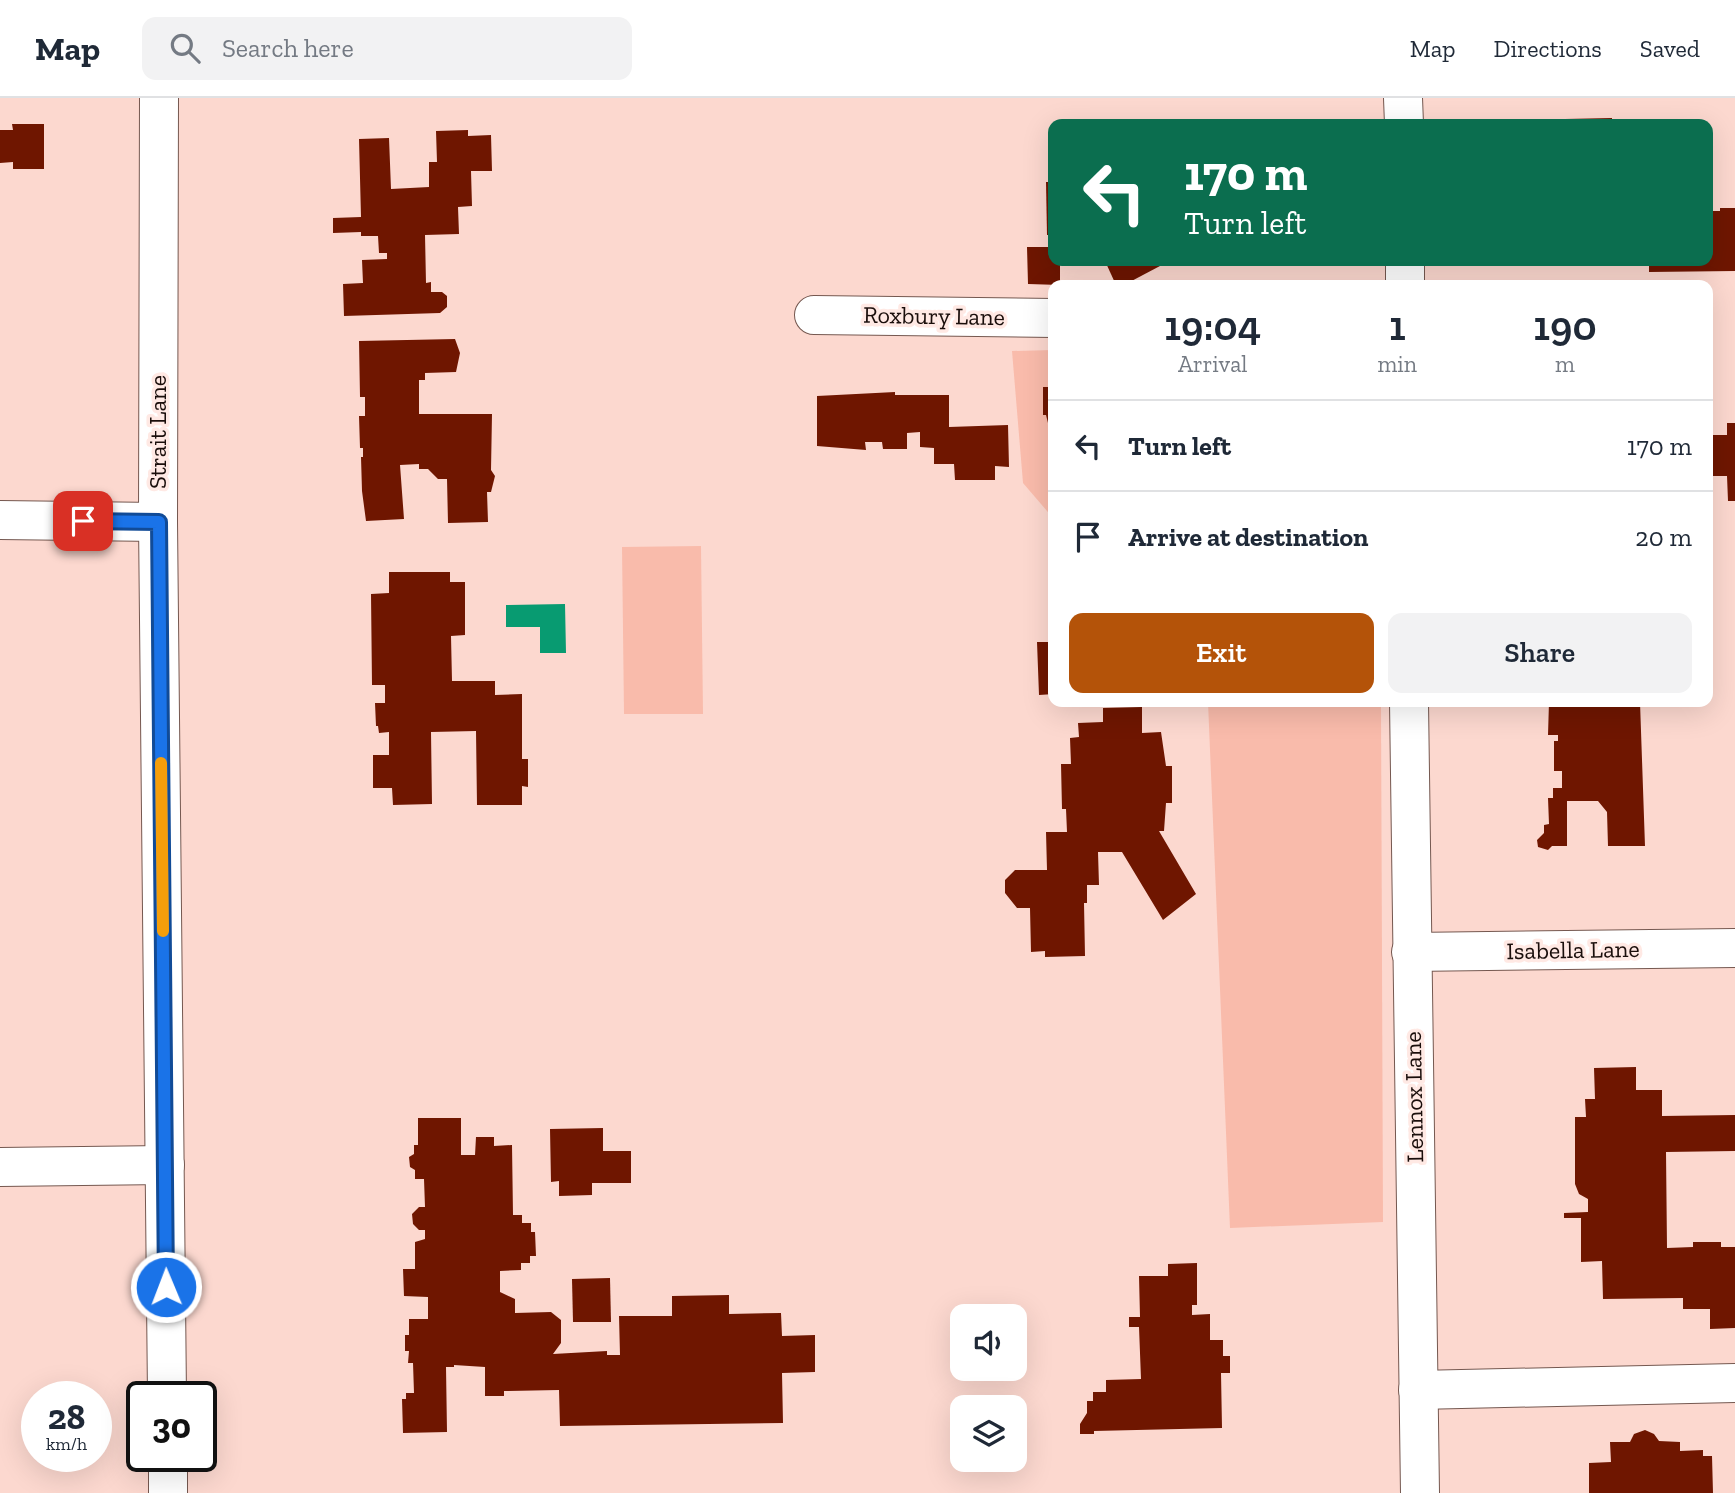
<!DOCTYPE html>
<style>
:root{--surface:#fff;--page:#f2f2f3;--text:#1f2937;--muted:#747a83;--line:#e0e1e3;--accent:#b45309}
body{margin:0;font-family:"Zilla Slab",serif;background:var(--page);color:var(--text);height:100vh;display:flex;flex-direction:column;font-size:26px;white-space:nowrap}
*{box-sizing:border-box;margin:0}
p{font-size:23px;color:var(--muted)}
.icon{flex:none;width:38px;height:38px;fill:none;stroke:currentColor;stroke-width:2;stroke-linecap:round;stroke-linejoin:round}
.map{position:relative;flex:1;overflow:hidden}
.details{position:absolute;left:1048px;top:182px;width:665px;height:427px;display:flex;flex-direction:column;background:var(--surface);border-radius:14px;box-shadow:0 7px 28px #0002}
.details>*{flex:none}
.guide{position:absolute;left:1048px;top:21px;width:665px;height:147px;border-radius:14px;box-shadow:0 7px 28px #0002;background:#0b6e4f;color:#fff;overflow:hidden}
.controls{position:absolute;left:950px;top:1206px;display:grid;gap:14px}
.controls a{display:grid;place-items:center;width:77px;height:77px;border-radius:14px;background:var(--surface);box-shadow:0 7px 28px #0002;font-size:35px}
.speed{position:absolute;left:21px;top:1283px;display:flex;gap:14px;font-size:35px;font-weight:700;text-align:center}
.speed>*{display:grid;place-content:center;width:91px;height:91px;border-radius:50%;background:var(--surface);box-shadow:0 7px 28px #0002;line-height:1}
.speed small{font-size:18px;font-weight:400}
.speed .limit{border:4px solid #111;border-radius:10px;background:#fff;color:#111}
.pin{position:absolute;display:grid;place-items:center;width:60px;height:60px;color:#fff;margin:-30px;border-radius:14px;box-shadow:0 4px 10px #0006}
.me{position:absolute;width:77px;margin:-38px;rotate:359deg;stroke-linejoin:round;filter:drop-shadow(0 0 5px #0008)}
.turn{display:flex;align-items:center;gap:24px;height:147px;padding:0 21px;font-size:32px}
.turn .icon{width:91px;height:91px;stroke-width:2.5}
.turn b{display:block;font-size:49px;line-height:60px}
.eta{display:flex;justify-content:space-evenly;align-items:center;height:119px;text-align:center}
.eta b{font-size:42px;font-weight:600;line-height:49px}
.action{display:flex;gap:14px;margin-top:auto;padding:14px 21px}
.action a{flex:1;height:80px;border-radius:14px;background:var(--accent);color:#fff;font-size:28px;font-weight:600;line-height:80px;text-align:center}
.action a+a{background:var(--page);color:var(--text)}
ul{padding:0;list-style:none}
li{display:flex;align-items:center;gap:21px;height:91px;padding:0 21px;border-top:2px solid var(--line)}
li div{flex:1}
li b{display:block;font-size:26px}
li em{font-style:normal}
header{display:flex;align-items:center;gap:42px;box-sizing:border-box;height:98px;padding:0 35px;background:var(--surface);border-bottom:2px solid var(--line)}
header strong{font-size:33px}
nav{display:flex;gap:38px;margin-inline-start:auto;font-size:24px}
.search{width:490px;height:63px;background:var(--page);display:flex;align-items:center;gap:18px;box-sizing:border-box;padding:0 24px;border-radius:14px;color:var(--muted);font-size:26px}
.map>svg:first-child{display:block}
.green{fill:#f9bbab}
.water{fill:#089b71}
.building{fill:#6f1600}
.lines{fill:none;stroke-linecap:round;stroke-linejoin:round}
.minor-casing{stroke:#755850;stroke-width:40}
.minor{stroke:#fff;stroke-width:38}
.route-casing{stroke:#114b97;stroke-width:18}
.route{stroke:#1a73e8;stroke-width:12}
.slow{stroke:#f59e0b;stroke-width:12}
.labels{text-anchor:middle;stroke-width:7;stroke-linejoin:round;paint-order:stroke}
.street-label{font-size:24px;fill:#1a0e0b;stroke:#ffe9e4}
</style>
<header>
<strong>Map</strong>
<div class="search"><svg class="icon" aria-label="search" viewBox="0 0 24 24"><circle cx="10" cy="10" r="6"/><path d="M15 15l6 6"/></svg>Search here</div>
<nav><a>Map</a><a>Directions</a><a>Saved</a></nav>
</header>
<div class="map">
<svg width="1735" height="1395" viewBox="0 0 1735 1395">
<rect width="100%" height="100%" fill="#fcd8cf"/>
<g class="green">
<polygon points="1053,252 1053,420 1023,385 1012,253"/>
<polygon points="701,448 703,616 624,616 622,449"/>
<polygon points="1208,604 1381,604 1383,1124 1230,1130"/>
</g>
<polygon class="water" points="565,506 566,555 540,555 540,529 506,529 506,507"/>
<g class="building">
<polygon points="1612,20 1612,26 1565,26 1565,21"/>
<polygon points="12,26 44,26 44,71 13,71 13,64 0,65 0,32 13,32"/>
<polygon points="468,32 468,38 491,37 492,73 471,73 472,108 458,109 459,136 425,137 426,185 431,184 431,194 442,194 447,198 447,209 440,215 344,218 343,186 363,185 362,162 387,161 387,155 379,155 378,138 361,138 361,134 333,135 333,120 361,119 359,41 389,40 391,91 429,89 429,64 437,64 436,33"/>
<polygon points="1046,84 1054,84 1054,137 1047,137"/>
<polygon points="1720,110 1735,110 1735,173 1649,174 1649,163 1708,163 1708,113 1720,113"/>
<polygon points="1027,149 1054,149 1054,163 1060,163 1060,187 1028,186"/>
<polygon points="1105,163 1158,163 1160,168 1124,187 1116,187"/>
<polygon points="455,241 460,255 456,274 425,275 425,282 419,282 419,316 492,316 491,372 495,378 491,394 487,394 488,424 448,425 447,381 438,381 428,371 419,371 419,366 400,367 404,421 366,423 362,393 361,359 363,359 363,350 360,350 359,318 365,318 365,299 360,299 359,243"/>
<polygon points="1043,289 1054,289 1054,341 1048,341 1048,325 1046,317 1043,317"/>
<polygon points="895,294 895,297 949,297 949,329 1008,327 1009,369 995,368 995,382 955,382 954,366 934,366 934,350 920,349 920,334 907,335 907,351 883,351 882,344 865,344 866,352 817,348 817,298"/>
<polygon points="1727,325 1735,325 1735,403 1728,403 1727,378 1708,378 1708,337 1727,337"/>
<polygon points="389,474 450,474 450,484 465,484 465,537 451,538 452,583 495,583 495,597 522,596 522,661 528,661 528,689 522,688 522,707 477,707 476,633 431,634 432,706 393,707 392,690 373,690 373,657 389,657 389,634 379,635 378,628 376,628 375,605 385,605 385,587 372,587 371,496 389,495"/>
<polygon points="1054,530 1054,596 1039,597 1037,544 1050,544 1050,531"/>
<polygon points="1549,604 1640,604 1645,748 1608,748 1607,714 1598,703 1567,703 1567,748 1552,748 1548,752 1538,749 1537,742 1544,735 1544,727 1549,726 1548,700 1553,700 1553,690 1562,690 1562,673 1554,673 1554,643 1558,643 1558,637 1548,637"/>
<polygon points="1142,609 1142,635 1161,634 1166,668 1172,668 1172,705 1166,705 1164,733 1159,733 1196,796 1163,822 1122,754 1098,754 1099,787 1087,787 1087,805 1084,805 1085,858 1045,859 1045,853 1031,854 1030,810 1017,810 1005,795 1005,782 1015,772 1047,772 1046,734 1067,734 1066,711 1062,711 1061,666 1071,666 1070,640 1079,639 1078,625 1103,624 1103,610"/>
<polygon points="1636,969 1636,992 1662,992 1662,1018 1735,1017 1735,1053 1666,1054 1667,1150 1693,1149 1693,1144 1721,1144 1721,1149 1735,1149 1735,1230 1710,1231 1710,1211 1683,1211 1683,1200 1603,1201 1602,1163 1581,1164 1581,1120 1564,1120 1564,1115 1588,1114 1588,1101 1579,1096 1575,1086 1575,1019 1586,1019 1585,1001 1595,1001 1594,970"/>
<polygon points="418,1020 461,1020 461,1057 475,1057 476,1039 494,1039 494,1048 512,1047 513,1117 522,1117 522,1125 531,1125 531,1134 535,1134 536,1158 530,1158 530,1165 521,1165 521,1172 500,1173 500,1194 515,1201 515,1215 551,1214 561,1222 561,1245 553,1256 607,1253 607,1257 620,1257 619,1218 672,1218 672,1198 729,1197 729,1216 781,1215 782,1238 815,1237 815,1274 782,1275 783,1325 560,1328 559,1292 504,1293 504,1298 485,1298 485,1269 454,1267 454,1269 446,1269 447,1334 403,1335 402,1301 406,1301 406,1295 414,1295 413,1265 408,1265 409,1253 405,1253 405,1237 409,1237 409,1221 428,1221 428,1199 404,1198 403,1171 415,1171 415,1144 425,1141 425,1132 419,1132 413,1126 412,1116 419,1109 425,1109 424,1081 415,1081 415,1072 410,1069 409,1059 414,1056 414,1047 418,1047"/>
<polygon points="603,1030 603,1053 631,1053 631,1085 592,1085 592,1097 559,1098 559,1083 551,1084 550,1031"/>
<polygon points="1197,1165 1197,1207 1192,1207 1192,1217 1210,1216 1210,1242 1223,1242 1223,1258 1230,1258 1230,1275 1221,1275 1222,1330 1094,1333 1094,1336 1080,1336 1080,1326 1087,1315 1087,1303 1093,1303 1093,1294 1106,1294 1106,1282 1141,1281 1139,1229 1129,1229 1129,1219 1140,1219 1139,1178 1168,1178 1168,1166"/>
<polygon points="610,1180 611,1224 573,1224 572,1181"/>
<polygon points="1645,1332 1654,1336 1659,1343 1680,1344 1680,1353 1703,1352 1703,1358 1712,1358 1713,1395 1589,1395 1589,1365 1611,1364 1610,1344 1630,1344 1634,1336"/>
</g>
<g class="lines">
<g class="minor-casing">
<g id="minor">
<polyline points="159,0 158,424 167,1298"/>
<polyline points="1403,0 1404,26"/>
<polyline points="1405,163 1405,187"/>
<polyline points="814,217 1054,220"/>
<polyline points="0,422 158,424"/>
<polyline points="1409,604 1420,1395"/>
<polyline points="1411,854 1735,850"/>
<polyline points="0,1069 165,1067"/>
<polyline points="1418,1292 1735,1285"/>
<polyline points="168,1358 168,1395"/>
</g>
</g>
<use href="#minor" class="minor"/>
</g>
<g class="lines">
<g class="route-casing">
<polyline id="route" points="83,423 159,424 166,1189"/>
</g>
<use href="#route" class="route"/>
<polyline class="slow" points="161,665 163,833"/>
</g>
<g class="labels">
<g class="street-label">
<text transform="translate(934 218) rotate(1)" y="8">Roxbury Lane</text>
<text transform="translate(158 334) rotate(-90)" y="8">Strait Lane</text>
<text transform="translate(1573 852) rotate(-1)" y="8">Isabella Lane</text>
<text transform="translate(1414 999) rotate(-91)" y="8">Lennox Lane</text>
</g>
</g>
</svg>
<div class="controls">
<a><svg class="icon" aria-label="sound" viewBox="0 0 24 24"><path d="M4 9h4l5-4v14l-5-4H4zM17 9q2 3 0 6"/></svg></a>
<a><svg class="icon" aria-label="layers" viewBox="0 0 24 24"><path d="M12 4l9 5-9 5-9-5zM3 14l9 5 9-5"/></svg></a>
</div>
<div class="speed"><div>28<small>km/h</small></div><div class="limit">30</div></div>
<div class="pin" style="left:83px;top:423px;background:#d93025"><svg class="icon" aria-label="arrive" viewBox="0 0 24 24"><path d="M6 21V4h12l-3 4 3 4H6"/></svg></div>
<svg class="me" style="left:166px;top:1189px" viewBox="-20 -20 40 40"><circle r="17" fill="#1a73e8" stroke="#fff" stroke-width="3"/><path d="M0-11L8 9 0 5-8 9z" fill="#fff"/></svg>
<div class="guide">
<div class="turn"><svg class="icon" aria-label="left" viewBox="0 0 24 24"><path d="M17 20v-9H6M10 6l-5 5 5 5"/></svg><div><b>170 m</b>Turn left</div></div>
</div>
<section class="details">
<div class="eta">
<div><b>19:04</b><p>Arrival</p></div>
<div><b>1</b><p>min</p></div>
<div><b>190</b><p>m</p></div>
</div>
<ul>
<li><svg class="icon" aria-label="left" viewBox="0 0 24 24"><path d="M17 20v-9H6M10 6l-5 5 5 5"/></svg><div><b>Turn left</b></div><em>170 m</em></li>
<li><svg class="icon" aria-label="arrive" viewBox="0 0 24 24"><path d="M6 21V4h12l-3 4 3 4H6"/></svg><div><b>Arrive at destination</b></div><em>20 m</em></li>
</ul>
<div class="action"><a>Exit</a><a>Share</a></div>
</section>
</div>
